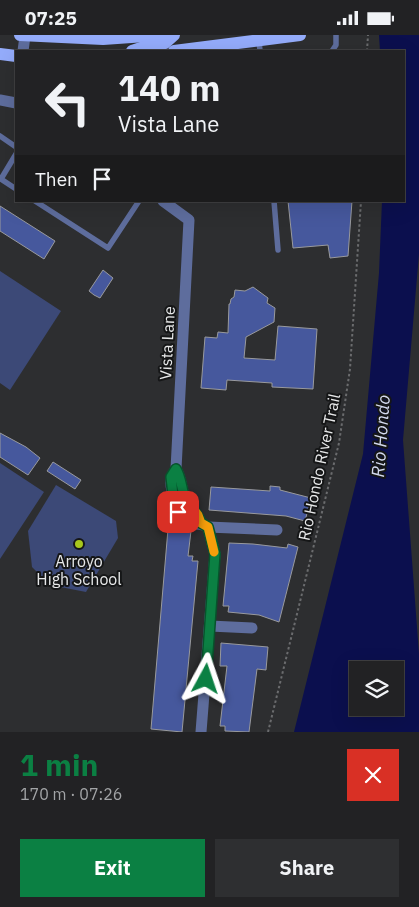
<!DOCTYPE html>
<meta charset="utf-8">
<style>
:root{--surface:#222224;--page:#2e2f31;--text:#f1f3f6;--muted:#a2a4a6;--line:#3f3f41;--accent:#0b8043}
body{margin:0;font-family:"IBM Plex Sans",sans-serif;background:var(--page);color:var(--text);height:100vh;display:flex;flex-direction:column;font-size:19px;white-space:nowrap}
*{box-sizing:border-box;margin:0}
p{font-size:16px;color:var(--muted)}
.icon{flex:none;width:28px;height:28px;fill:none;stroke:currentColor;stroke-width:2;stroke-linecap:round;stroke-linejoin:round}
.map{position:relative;height:697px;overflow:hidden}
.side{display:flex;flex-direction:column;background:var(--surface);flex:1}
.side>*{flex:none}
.banner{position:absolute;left:15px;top:15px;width:390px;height:152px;border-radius:0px;box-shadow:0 5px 20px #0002,0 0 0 1px var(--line);background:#222224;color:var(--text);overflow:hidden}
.buttons{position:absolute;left:349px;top:626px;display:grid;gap:10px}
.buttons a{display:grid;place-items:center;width:55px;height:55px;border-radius:0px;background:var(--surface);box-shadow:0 5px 20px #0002,0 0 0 1px var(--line);font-size:25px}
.pin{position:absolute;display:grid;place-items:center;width:42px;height:42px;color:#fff;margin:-21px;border-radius:10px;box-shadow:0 2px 8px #0006}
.me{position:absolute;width:55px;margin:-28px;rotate:5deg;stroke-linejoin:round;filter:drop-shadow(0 0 4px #0008)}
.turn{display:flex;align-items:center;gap:18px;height:105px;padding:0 20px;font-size:22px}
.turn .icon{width:65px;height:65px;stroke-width:2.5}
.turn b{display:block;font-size:35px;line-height:42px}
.then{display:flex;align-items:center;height:48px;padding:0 20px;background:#0003;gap:10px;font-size:19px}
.round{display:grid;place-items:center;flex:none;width:52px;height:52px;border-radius:0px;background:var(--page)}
.head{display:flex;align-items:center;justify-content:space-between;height:85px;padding:0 20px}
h1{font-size:30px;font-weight:700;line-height:38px;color:var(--accent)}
.action{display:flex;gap:10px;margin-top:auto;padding:10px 20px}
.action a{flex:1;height:58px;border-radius:0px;background:var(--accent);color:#fff;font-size:20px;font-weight:700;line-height:58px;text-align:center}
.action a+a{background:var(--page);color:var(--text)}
.status{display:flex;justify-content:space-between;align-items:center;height:35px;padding:0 25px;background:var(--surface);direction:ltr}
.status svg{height:14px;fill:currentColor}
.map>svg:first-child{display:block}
.green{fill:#3c4977}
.water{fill:#0b0f4e;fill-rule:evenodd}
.building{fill:#46589d;stroke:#999a9d}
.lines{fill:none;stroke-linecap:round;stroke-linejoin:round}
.path{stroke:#6b6c6e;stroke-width:2;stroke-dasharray:2.5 2.5;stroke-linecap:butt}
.lane{stroke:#5e6d9d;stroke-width:5.5}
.street{stroke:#5e6d9d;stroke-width:11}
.primary{stroke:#94acfb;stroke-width:12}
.route-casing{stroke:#07532c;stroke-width:12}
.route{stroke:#0b8043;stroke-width:9}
.slow{stroke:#f59e0b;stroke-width:9}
.poi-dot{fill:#a8c71c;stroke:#151617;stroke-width:2}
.labels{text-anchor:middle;stroke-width:4;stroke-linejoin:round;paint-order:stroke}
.street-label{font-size:16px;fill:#e7e8e9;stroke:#151617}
.poi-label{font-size:16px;fill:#e7e8e9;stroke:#151617}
.water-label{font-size:18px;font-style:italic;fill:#d4daee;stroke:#151617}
</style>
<div class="status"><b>07:25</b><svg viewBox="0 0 49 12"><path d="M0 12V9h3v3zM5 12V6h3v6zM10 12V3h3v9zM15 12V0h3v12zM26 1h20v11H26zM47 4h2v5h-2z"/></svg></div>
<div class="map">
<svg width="419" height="697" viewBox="0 0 419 697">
<rect width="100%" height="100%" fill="#2d2e30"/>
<g class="green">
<polygon points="0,236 61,276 10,355 0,348"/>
<polygon points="0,428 44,457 0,524"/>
<polygon points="56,450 116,486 118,503 86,557 50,550 32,532 28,496"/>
</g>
<path class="water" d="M379,0H419V219L403,405L419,619V697H294L363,419L379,238L382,166H404V16H380ZM358,635H395V672H358Z"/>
<g class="building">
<polygon points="288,166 352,166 348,221 330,223 328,210 293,213"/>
<polygon points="0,171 55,206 44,224 0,196"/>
<polygon points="103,235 113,243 100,263 94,260 89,256"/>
<polygon points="253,252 268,263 267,268 275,273 274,287 246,302 244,323 275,325 278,291 317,294 313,354 272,352 272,348 227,345 226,355 201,353 205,302 217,303 218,297 228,298 229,269 230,269 231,264 234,262 235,255 245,256"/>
<polygon points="0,398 26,412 40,423 28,440 0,422"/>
<polygon points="53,427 81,445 75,454 47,436"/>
<polygon points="270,451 280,452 280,455 311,463 305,486 286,481 209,475 211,452 270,456"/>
<polygon points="168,494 191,496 188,521 193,521 192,526 198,526 182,697 151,694"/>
<polygon points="229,508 253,509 287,513 288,509 298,512 279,587 259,580 228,577 229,571 223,571"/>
<polygon points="221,608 268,612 266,635 257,634 249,697 225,696 225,691 220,691 227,631 220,631"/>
</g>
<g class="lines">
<g class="path">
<polyline points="367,16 368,0"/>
<polyline points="268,697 339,408 350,334 361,166"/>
</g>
<g class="lane">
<polyline points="259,5 260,16"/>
<polyline points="332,16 336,10 336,0"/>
<polyline points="0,101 16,112"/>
<polyline points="16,119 1,144 16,154"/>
<polyline points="35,166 108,213 139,166"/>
<polyline points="274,166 278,215"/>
</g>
<g class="street">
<polyline points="23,16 25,1"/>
<polyline points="0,65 16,68"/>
<path d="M163,166L189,185L176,434C175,436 173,438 172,441C168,452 178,483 189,488C195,490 201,488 208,492L215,519L201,697"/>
<path d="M176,434C182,444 181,455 186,465C191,473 198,479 201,488"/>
<polyline points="208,492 277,495"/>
<polyline points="210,591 252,593"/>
</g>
<g class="primary">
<polyline points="20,0 103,4 160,0"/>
<polyline points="132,16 147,11 165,8 174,0"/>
<polyline points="174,16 300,0"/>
<polyline points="0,19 16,21"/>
</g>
</g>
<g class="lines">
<g class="route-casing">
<path id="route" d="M178,477L173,460L171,442L176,434C182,444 181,455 186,465C191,473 198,479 201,488L208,492L215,519L206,644"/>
</g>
<use href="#route" class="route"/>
<polyline class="slow" points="192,472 198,480 201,488 208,492 214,517"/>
</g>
<circle class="poi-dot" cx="79" cy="509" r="5"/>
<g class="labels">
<g class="street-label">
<text transform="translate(167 308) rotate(-87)" y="6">Vista Lane</text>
<text transform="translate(319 432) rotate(-78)" y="6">Rio Hondo River Trail</text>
</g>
<g class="poi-label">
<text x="79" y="532">Arroyo<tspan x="79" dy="18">High School</tspan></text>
</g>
<g class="water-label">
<text transform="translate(381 401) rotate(-86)" y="6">Rio Hondo</text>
</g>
</g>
</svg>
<div class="buttons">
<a><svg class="icon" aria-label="layers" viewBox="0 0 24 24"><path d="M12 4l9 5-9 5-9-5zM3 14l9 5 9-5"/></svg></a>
</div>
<div class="pin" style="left:178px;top:477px;background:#d93025"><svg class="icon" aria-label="arrive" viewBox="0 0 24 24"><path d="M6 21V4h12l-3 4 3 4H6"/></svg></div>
<svg class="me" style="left:206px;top:644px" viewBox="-20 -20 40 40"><path d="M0-17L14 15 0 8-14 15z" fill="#0b8043" stroke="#fff" stroke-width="4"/></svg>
<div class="banner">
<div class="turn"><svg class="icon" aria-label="left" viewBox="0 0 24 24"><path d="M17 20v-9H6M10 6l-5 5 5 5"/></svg><div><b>140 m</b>Vista Lane</div></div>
<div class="then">Then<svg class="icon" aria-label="arrive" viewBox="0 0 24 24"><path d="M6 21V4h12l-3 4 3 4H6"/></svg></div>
</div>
</div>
<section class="side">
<div class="head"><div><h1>1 min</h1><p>170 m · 07:26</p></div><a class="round" style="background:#d93025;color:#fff"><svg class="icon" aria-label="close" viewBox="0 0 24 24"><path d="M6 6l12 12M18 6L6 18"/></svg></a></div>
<div class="action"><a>Exit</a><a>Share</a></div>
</section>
